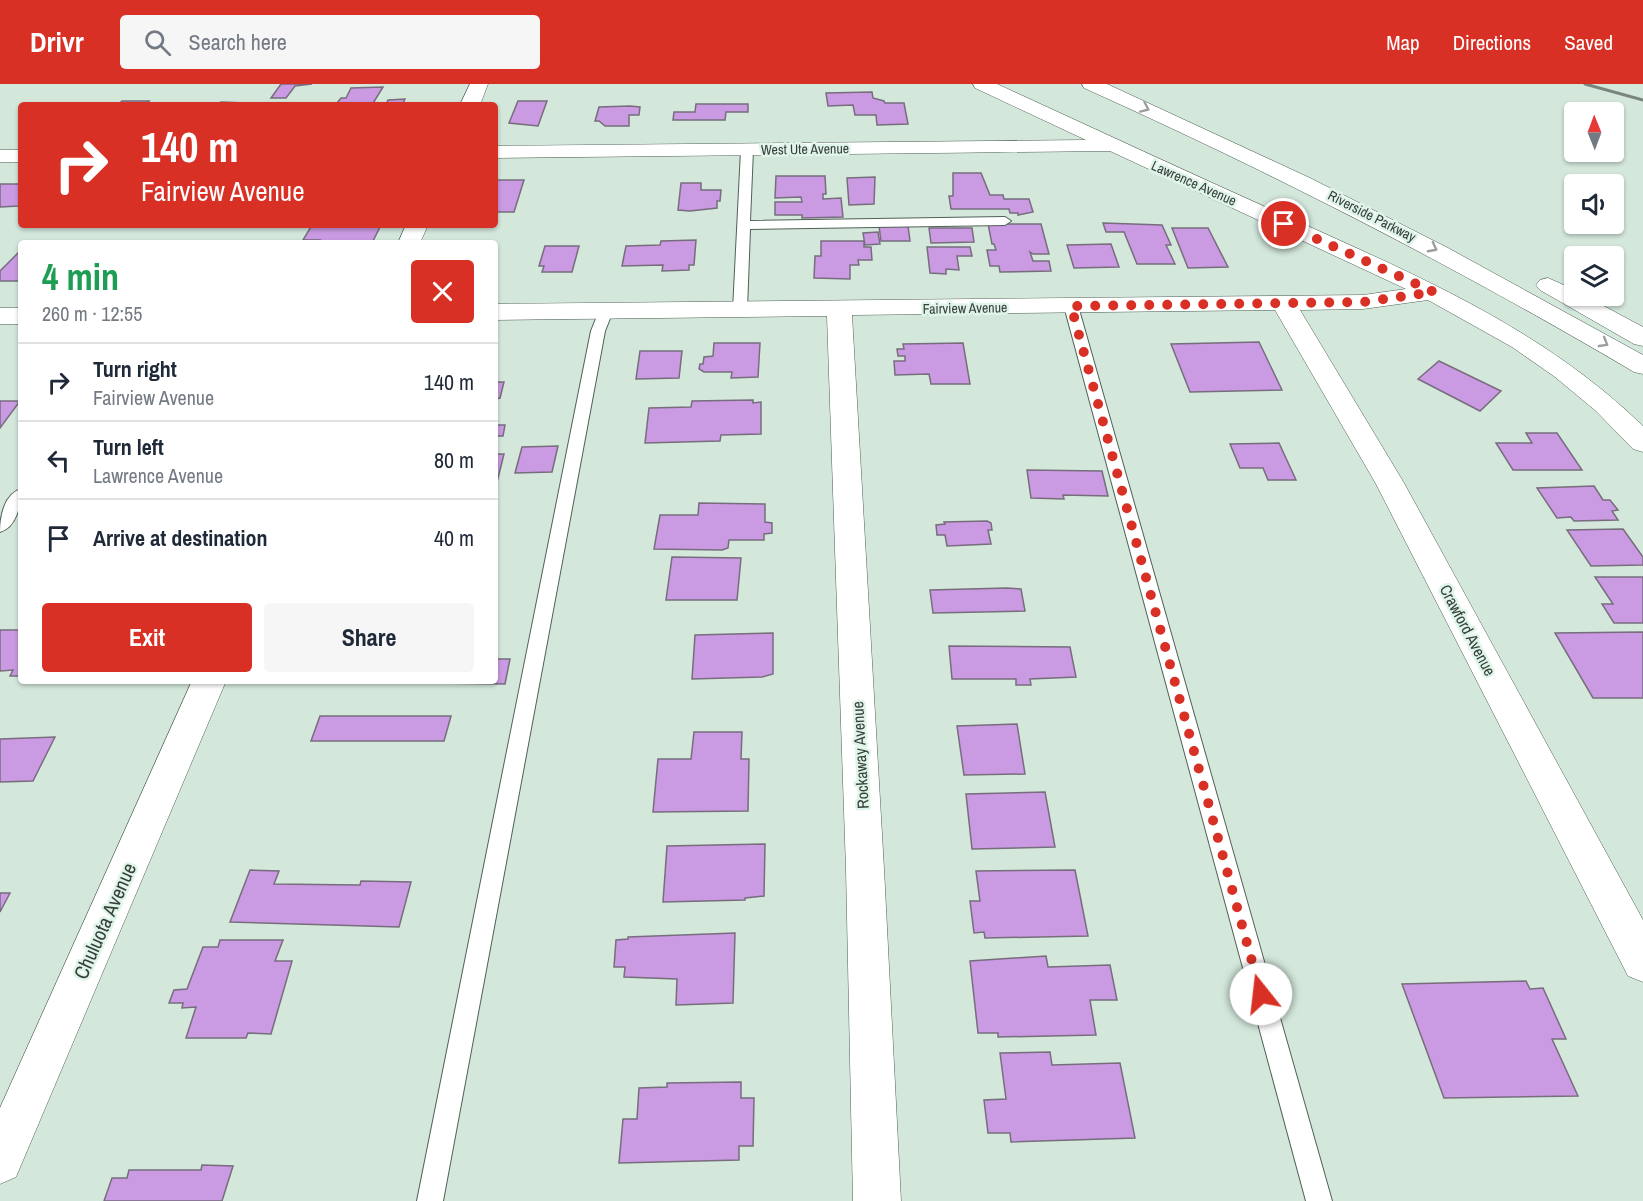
<!DOCTYPE html>
<meta charset="utf-8">
<style>
:root{--surface:#fff;--page:#f6f6f7;--text:#1f2937;--muted:#747a83;--line:#e0e1e3;--accent:#d93025}
body{margin:0;font-family:"Archivo Narrow",sans-serif;background:var(--page);color:var(--text);height:100vh;display:flex;flex-direction:column;font-size:22px;white-space:nowrap}
*{box-sizing:border-box;margin:0}
p{font-size:20px;color:var(--muted)}
.icon{flex:none;width:33px;height:33px;fill:none;stroke:currentColor;stroke-width:2;stroke-linecap:round;stroke-linejoin:round}
.map{position:relative;flex:1;overflow:hidden}
.drawer{position:absolute;left:18px;top:156px;width:480px;height:444px;display:flex;flex-direction:column;background:var(--surface);border-radius:6px;box-shadow:0 2px 4px #0004}
.drawer>*{flex:none}
.banner{position:absolute;left:18px;top:18px;width:480px;height:126px;border-radius:6px;box-shadow:0 2px 4px #0004;background:#d93025;color:#fff;overflow:hidden}
.needle{width:39px;rotate:359deg}
.buttons{position:absolute;left:1564px;top:18px;display:grid;gap:12px}
.buttons a{display:grid;place-items:center;width:60px;height:60px;border-radius:6px;background:var(--surface);box-shadow:0 2px 4px #0004;font-size:30px}
.pin{position:absolute;display:grid;place-items:center;width:51px;height:51px;color:#fff;margin:-26px;border:3px solid #fff;border-radius:50%;box-shadow:0 2px 6px #0007}
.me{position:absolute;width:66px;margin:-33px;rotate:344deg;stroke-linejoin:round;filter:drop-shadow(0 0 4px #0008)}
.turn{display:flex;align-items:center;gap:21px;height:126px;padding:0 24px;font-size:27px}
.turn .icon{width:78px;height:78px;stroke-width:2.5}
.turn b{display:block;font-size:42px;line-height:51px}
.round{display:grid;place-items:center;flex:none;width:63px;height:63px;border-radius:6px;background:var(--page)}
.summary{display:flex;align-items:center;justify-content:space-between;height:102px;padding:0 24px}
h1{font-size:36px;font-weight:800;line-height:45px;color:#1e9e55}
.cta{display:flex;gap:12px;margin-top:auto;padding:12px 24px}
.cta a{flex:1;height:69px;border-radius:6px;background:var(--accent);color:#fff;font-size:24px;font-weight:800;line-height:69px;text-align:center}
.cta a+a{background:var(--page);color:var(--text)}
ul{padding:0;list-style:none}
li{display:flex;align-items:center;gap:18px;height:78px;padding:0 24px;border-top:2px solid var(--line)}
li div{flex:1}
li b{display:block;font-size:22px}
li em{font-style:normal}
header{display:flex;align-items:center;gap:36px;box-sizing:border-box;height:84px;padding:0 30px;background:var(--accent);color:#fff}
header strong{font-size:28px}
nav{display:flex;gap:33px;margin-inline-start:auto;font-size:21px}
.search{width:420px;height:54px;background:var(--page);display:flex;align-items:center;gap:15px;box-sizing:border-box;padding:0 21px;border-radius:6px;color:var(--muted);font-size:22px}
.map>svg:first-child{display:block}
.building{fill:#ca9ae2;stroke:#776d7d;stroke-width:1.5}
.lines{fill:none;stroke-linecap:round;stroke-linejoin:round}
.lane-casing{stroke:#506157;stroke-width:2}
.street-casing{stroke:#506157;stroke-width:1}
.primary-casing{stroke:#506157;stroke-width:1}
.lane{fill:#fff;fill-rule:evenodd}
.street{fill:#fff;fill-rule:evenodd}
.primary{fill:#fff;fill-rule:evenodd}
.rail{stroke:#78857d;stroke-width:3}
.oneway{stroke:#9b9f9d}
.route{stroke:#d93025;stroke-width:10;stroke-dasharray:0 18}
.labels{text-anchor:middle;stroke-width:5;stroke-linejoin:round;paint-order:stroke}
.far-street-label{font-size:14px;fill:#373f3b;stroke:#e0f5e9}
.street-label{font-size:16px;fill:#373f3b;stroke:#e0f5e9}
.near-street-label{font-size:20px;fill:#373f3b;stroke:#e0f5e9}
</style>
<header>
<strong>Drivr</strong>
<div class="search"><svg class="icon" aria-label="search" viewBox="0 0 24 24"><circle cx="10" cy="10" r="6"/><path d="M15 15l6 6"/></svg>Search here</div>
<nav><a>Map</a><a>Directions</a><a>Saved</a></nav>
</header>
<div class="map">
<svg width="1643" height="1117" viewBox="0 0 1643 1117">
<rect width="100%" height="100%" fill="#d3e7db"/>
<g class="building">
<polygon points="281,0 312,0 295,2 286,14 271,14"/>
<polygon points="383,3 372,21 337,19 341,14 346,14 351,4"/>
<polygon points="872,8 873,14 884,17 885,19 904,19 908,40 877,41 876,31 855,31 853,21 828,22 826,9"/>
<polygon points="405,15 402,21 420,21 386,21 388,16"/>
<polygon points="122,17 149,17 145,21 118,21"/>
<polygon points="518,17 547,17 538,42 509,39"/>
<polygon points="221,18 246,19 263,19 261,21 219,21"/>
<polygon points="696,20 748,20 748,28 726,28 725,36 673,36 674,28 695,28"/>
<polygon points="630,22 640,23 639,31 629,31 629,42 605,42 599,37 595,37 599,23"/>
<polygon points="953,89 981,89 990,111 1003,111 1004,115 1029,115 1033,128 1018,131 1018,129 1010,129 1009,125 951,125 949,112 953,112"/>
<polygon points="776,92 825,92 826,110 823,110 823,115 841,114 843,133 802,134 802,131 775,131 775,118 802,118 801,113 775,114"/>
<polygon points="875,93 874,120 849,121 847,94"/>
<polygon points="495,96 524,96 514,128 495,128"/>
<polygon points="681,99 701,99 701,106 721,106 720,117 717,117 717,124 690,127 678,126"/>
<polygon points="0,100 21,100 21,120 19,122 0,123"/>
<polygon points="1103,139 1162,141 1171,161 1166,161 1175,180 1137,180 1124,148 1106,148"/>
<polygon points="988,140 1041,140 1049,170 1033,170 1030,168 1033,177 1049,177 1051,187 1000,188 999,182 990,182 987,166 996,166 994,160 992,160"/>
<polygon points="312,141 381,141 372,159 318,159 320,156 303,156"/>
<polygon points="879,142 908,142 910,157 881,157"/>
<polygon points="929,144 972,144 974,158 931,159"/>
<polygon points="1172,144 1208,144 1228,183 1188,184"/>
<polygon points="878,148 880,160 865,161 863,149"/>
<polygon points="696,156 694,181 689,181 689,186 662,187 663,181 622,182 626,162 660,161 661,157"/>
<polygon points="821,157 864,157 864,163 871,163 872,176 858,176 859,181 850,181 850,195 814,194 815,172 821,172"/>
<polygon points="1111,160 1119,183 1074,184 1067,161"/>
<polygon points="545,162 579,162 572,188 542,188 544,182 539,182"/>
<polygon points="927,163 970,163 972,172 957,172 959,186 946,185 946,190 930,189"/>
<polygon points="21,166 21,197 0,197 0,187"/>
<polygon points="1259,258 1282,306 1190,308 1171,260"/>
<polygon points="714,259 760,259 758,293 731,294 732,288 704,288 699,285 700,280 703,280 704,273 713,272"/>
<polygon points="963,259 970,300 931,300 929,290 895,291 894,277 905,277 905,272 898,272 897,265 904,265 903,260"/>
<polygon points="640,267 682,267 679,294 636,295"/>
<polygon points="1439,277 1501,307 1480,327 1418,295"/>
<polygon points="495,298 504,298 500,314 495,315"/>
<polygon points="753,316 753,319 761,318 761,350 721,351 720,357 645,359 649,324 691,323 692,317"/>
<polygon points="0,317 20,317 0,344"/>
<polygon points="495,341 505,341 503,352 495,352"/>
<polygon points="1526,349 1557,349 1582,386 1513,386 1496,359 1532,359"/>
<polygon points="1279,359 1296,396 1268,396 1263,384 1240,384 1230,360"/>
<polygon points="558,362 552,388 515,389 522,363"/>
<polygon points="495,370 504,370 495,406"/>
<polygon points="1027,386 1102,387 1108,412 1063,411 1064,415 1031,414"/>
<polygon points="1594,402 1603,416 1610,416 1618,426 1612,427 1618,436 1574,437 1571,433 1557,434 1537,404"/>
<polygon points="699,419 765,420 765,438 772,439 772,449 764,450 764,456 729,456 728,464 722,466 654,465 660,431 698,431"/>
<polygon points="987,437 991,439 992,446 988,446 991,460 947,462 945,451 937,451 936,441 945,440 944,438"/>
<polygon points="1623,445 1643,473 1643,481 1591,482 1567,446"/>
<polygon points="672,473 741,474 737,516 666,516"/>
<polygon points="1595,493 1643,493 1643,539 1614,539 1602,520 1613,520"/>
<polygon points="1007,504 1021,505 1025,527 933,529 930,506"/>
<polygon points="0,546 21,546 21,592 10,592 13,586 0,587"/>
<polygon points="1643,548 1643,614 1593,614 1555,549"/>
<polygon points="773,549 773,590 762,593 692,595 695,551"/>
<polygon points="949,562 1070,563 1076,593 1030,595 1031,601 1016,601 1016,595 952,595"/>
<polygon points="495,575 510,575 505,600 437,599 437,597 495,597"/>
<polygon points="320,632 451,632 444,657 311,657"/>
<polygon points="1017,640 1025,690 964,691 957,642"/>
<polygon points="694,648 742,648 741,675 749,675 748,727 653,728 658,675 691,675"/>
<polygon points="55,653 33,697 0,698 0,655"/>
<polygon points="1045,708 1055,763 972,765 966,710"/>
<polygon points="765,760 764,812 745,814 745,816 663,818 667,762"/>
<polygon points="250,786 279,787 274,800 360,801 361,797 411,798 399,843 230,838"/>
<polygon points="1075,786 1088,852 985,854 984,848 974,849 970,817 980,817 976,787"/>
<polygon points="0,809 10,809 0,828"/>
<polygon points="735,849 733,919 676,921 677,895 624,893 625,883 614,883 616,856 628,855 628,853"/>
<polygon points="220,856 283,856 275,877 292,877 271,950 248,949 246,954 186,954 196,923 182,924 183,919 169,919 174,906 187,905 203,863 218,863"/>
<polygon points="1046,872 1048,883 1110,881 1117,916 1090,916 1096,951 998,953 998,949 978,949 970,877"/>
<polygon points="1526,897 1530,905 1543,904 1566,955 1552,955 1578,1012 1444,1014 1402,900"/>
<polygon points="1050,968 1052,981 1120,979 1135,1054 1011,1058 1010,1049 988,1049 984,1016 1006,1015 1000,969"/>
<polygon points="741,998 741,1014 754,1014 753,1062 739,1062 739,1076 619,1079 623,1035 637,1035 639,1004 667,1003 667,999"/>
<polygon points="202,1081 233,1082 222,1117 104,1117 112,1094 127,1094 129,1086 201,1086"/>
</g>
<g class="lines">
<g class="lane-casing">
<g id="lane">
<polygon points="747,63 753,66 750,137 1005,133 1011,137 1005,141 750,145 747,226 740,230 735,229 733,226 741,66"/>
<polygon points="1071,218 1078,222 1332,1117 1306,1117 1064,222"/>
<polygon points="606,223 613,227 605,247 443,1117 417,1117 591,247 599,227"/>
<path d="M21,405C21,420 17,443 0,448C0,433 4,410 21,405Z"/>
</g>
</g>
<g class="street-casing">
<g id="street">
<polygon points="470,0 488,0 480,21 460,21"/>
<path d="M973,0H997C1095,45 1192,90 1290,134C1416,191 1542,244 1643,342V368L1633,365L1596,327L1555,293L1512,263L1428,216L1363,225L1300,226L1404,399L1643,836V898L1628,892L1376,400L1275,226L852,231L884,785L901,1117H853L846,785L827,232L495,236V220L1363,211L1406,205L1110,67L495,74V62L1086,56L975,4Z"/>
<rect x="0" y="66" width="21" height="12"/>
<polygon points="406,141 428,141 420,159 398,159"/>
<rect x="0" y="224" width="21" height="16"/>
<polygon points="192,597 226,597 16,1093 0,1100 0,1024"/>
</g>
</g>
<g class="primary-casing">
<g id="primary">
<path d="M1082,0H1107L1310,94L1448,164L1643,271V290L1634,288C1456,183 1273,89 1084,4Z"/>
<polygon points="1548,194 1575,206 1575,212 1585,212 1643,243 1643,262 1634,260 1540,206 1536,201 1540,196"/>
</g>
</g>
<use href="#lane" class="lane"/>
<use href="#street" class="street"/>
<use href="#primary" class="primary"/>
<polyline class="rail" points="1585,0 1643,16"/>
</g>
<defs><path id="oneway-chevron" d="M-2-3.5L2.5 0L-2 3.5" fill="none" stroke-width="1.6" stroke-linecap="round" stroke-linejoin="round" transform="scale(1.5)"/></defs>
<g class="oneway">
<use href="#oneway-chevron" transform="translate(1145 24) rotate(24)"/>
<use href="#oneway-chevron" transform="translate(1433 164) rotate(28)"/>
<use href="#oneway-chevron" transform="translate(1604 259) rotate(31)"/>
</g>
<g class="lines">
<polyline class="route" points="1261,910 1071,222 1363,218 1434,208 1284,140"/>
</g>
<g class="labels">
<g class="far-street-label">
<text transform="translate(805 65) rotate(-1)" y="5">West Ute Avenue</text>
<text transform="translate(1194 99) rotate(24)" y="5">Lawrence Avenue</text>
<text transform="translate(1372 132) rotate(27)" y="5">Riverside Parkway</text>
<text transform="translate(965 224) rotate(-1)" y="5">Fairview Avenue</text>
</g>
<g class="street-label">
<text transform="translate(1468 546) rotate(62)" y="6">Crawford Avenue</text>
<text transform="translate(860 671) rotate(-93)" y="6">Rockaway Avenue</text>
</g>
<g class="near-street-label">
<text transform="translate(105 837) rotate(-66)" y="7">Chuluota Avenue</text>
</g>
</g>
</svg>
<div class="buttons">
<a><svg class="needle" viewBox="-14 -14 28 28"><path d="M0-13l5 13h-10z" fill="#e53935"/><path d="M0 13l5-13h-10z" fill="#747a83"/></svg></a>
<a><svg class="icon" aria-label="sound" viewBox="0 0 24 24"><path d="M4 9h4l5-4v14l-5-4H4zM17 9q2 3 0 6"/></svg></a>
<a><svg class="icon" aria-label="layers" viewBox="0 0 24 24"><path d="M12 4l9 5-9 5-9-5zM3 14l9 5 9-5"/></svg></a>
</div>
<div class="pin" style="left:1284px;top:140px;background:#d93025"><svg class="icon" aria-label="arrive" viewBox="0 0 24 24"><path d="M6 21V4h12l-3 4 3 4H6"/></svg></div>
<svg class="me" style="left:1261px;top:910px" viewBox="-20 -20 40 40"><circle r="19" fill="#fff"/><path d="M0-13L10 11 0 6-10 11z" fill="#d93025"/></svg>
<div class="banner">
<div class="turn"><svg class="icon" aria-label="right" viewBox="0 0 24 24"><path d="M7 20v-9h11M14 6l5 5-5 5"/></svg><div><b>140 m</b>Fairview Avenue</div></div>
</div>
<section class="drawer">
<div class="summary"><div><h1>4 min</h1><p>260 m · 12:55</p></div><a class="round" style="background:#d93025;color:#fff"><svg class="icon" aria-label="close" viewBox="0 0 24 24"><path d="M6 6l12 12M18 6L6 18"/></svg></a></div>
<ul>
<li><svg class="icon" aria-label="right" viewBox="0 0 24 24"><path d="M7 20v-9h11M14 6l5 5-5 5"/></svg><div><b>Turn right</b><p>Fairview Avenue</p></div><em>140 m</em></li>
<li><svg class="icon" aria-label="left" viewBox="0 0 24 24"><path d="M17 20v-9H6M10 6l-5 5 5 5"/></svg><div><b>Turn left</b><p>Lawrence Avenue</p></div><em>80 m</em></li>
<li><svg class="icon" aria-label="arrive" viewBox="0 0 24 24"><path d="M6 21V4h12l-3 4 3 4H6"/></svg><div><b>Arrive at destination</b></div><em>40 m</em></li>
</ul>
<div class="cta"><a>Exit</a><a>Share</a></div>
</section>
</div>
